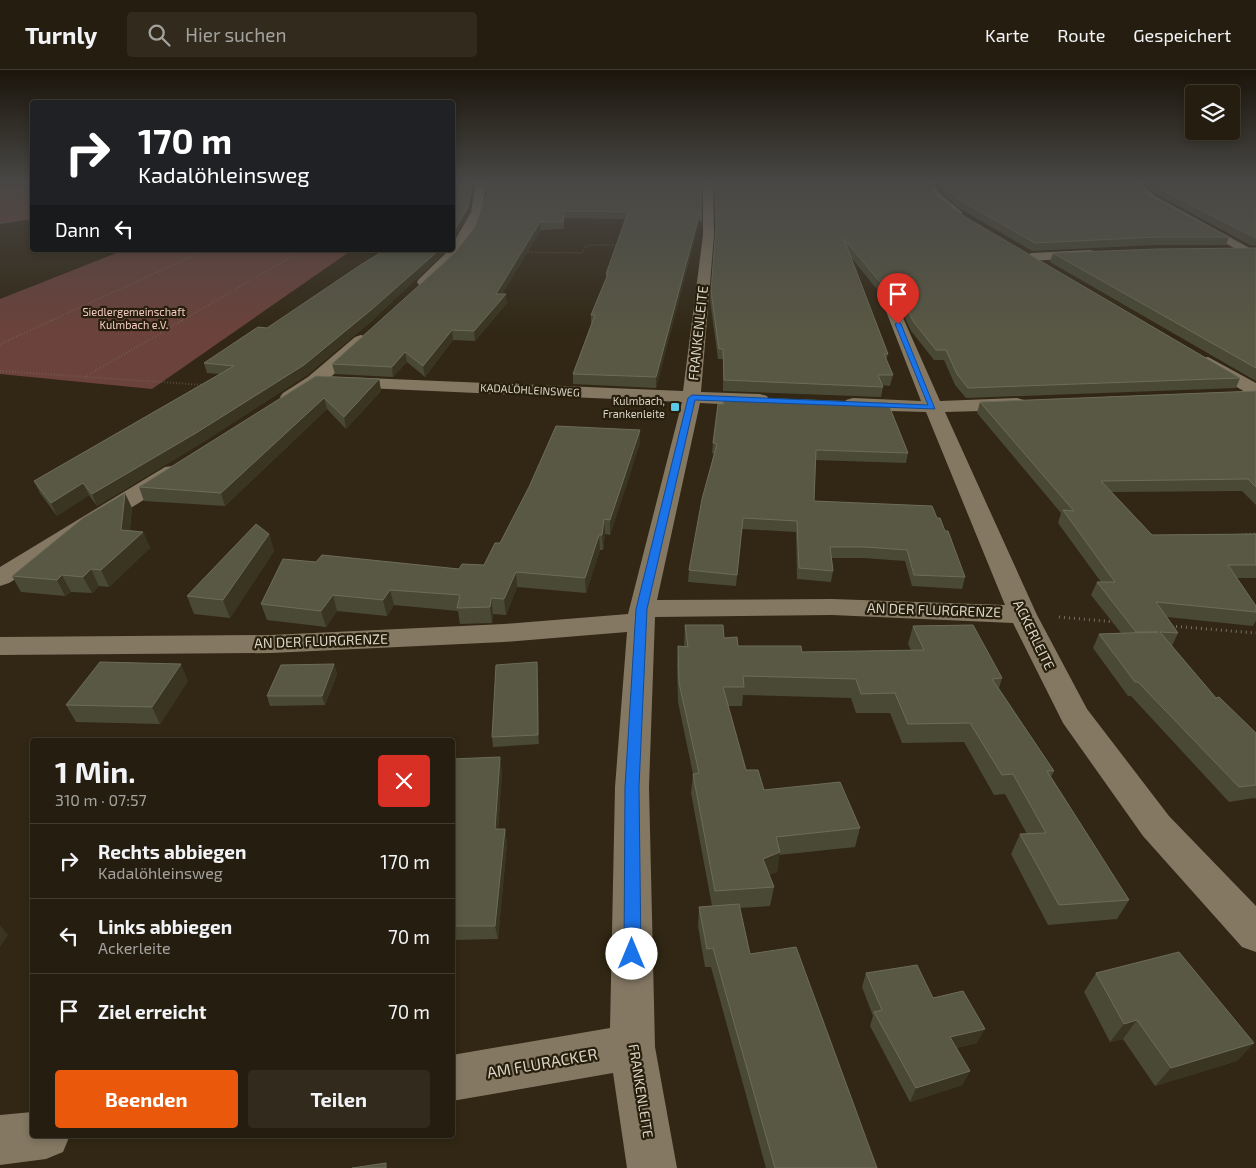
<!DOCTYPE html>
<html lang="de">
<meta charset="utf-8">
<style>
:root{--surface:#251d0f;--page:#312a1d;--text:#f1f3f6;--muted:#a3a29e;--line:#423b2f;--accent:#ea580c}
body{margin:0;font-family:"Exo 2",sans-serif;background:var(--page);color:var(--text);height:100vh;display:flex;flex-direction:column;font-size:19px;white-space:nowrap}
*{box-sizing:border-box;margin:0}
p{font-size:16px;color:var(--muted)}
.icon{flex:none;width:28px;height:28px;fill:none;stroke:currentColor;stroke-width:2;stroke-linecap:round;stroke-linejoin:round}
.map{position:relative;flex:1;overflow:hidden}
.side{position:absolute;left:30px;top:668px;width:425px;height:400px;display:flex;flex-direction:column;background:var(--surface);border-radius:5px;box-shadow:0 2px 8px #0003,0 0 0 1px var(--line)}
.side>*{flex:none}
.guide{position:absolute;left:30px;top:30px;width:425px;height:152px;border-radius:5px;box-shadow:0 2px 8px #0003,0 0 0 1px var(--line);background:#202124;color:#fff;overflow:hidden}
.controls{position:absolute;left:1185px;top:15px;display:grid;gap:10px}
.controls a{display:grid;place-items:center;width:55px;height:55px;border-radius:5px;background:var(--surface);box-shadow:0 2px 8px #0003,0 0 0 1px var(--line);font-size:25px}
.pin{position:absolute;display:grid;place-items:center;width:42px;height:42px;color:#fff;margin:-51px -21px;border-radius:50% 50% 50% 0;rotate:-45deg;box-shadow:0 0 5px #0007}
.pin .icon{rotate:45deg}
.me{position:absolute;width:55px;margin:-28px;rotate:0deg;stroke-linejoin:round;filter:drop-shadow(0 0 4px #0008)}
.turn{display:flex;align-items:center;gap:18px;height:105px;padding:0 25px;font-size:22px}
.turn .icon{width:65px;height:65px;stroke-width:2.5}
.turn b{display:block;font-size:35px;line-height:42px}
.then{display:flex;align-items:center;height:48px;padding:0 25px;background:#0003;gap:10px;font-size:19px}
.round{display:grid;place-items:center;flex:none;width:52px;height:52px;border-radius:5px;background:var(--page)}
.headline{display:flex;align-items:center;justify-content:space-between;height:85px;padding:0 25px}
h1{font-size:30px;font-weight:700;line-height:38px}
.cta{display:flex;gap:10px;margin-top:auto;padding:10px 25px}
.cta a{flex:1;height:58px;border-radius:5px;background:var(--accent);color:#fff;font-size:20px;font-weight:700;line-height:58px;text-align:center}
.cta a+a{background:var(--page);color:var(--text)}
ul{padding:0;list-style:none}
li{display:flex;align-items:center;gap:15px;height:75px;padding:0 25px;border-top:1px solid var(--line)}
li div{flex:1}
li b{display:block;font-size:19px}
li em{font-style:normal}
header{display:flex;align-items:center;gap:30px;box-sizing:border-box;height:70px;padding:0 25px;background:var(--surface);border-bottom:1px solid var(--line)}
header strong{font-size:24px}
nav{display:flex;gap:28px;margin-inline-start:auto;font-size:18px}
.search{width:350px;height:45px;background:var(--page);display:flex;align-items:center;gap:12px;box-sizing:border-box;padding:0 18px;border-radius:5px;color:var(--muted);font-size:19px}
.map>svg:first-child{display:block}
.green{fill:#6c423c}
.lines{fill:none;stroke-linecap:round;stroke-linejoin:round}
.path-far3{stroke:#766e5e;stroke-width:1;stroke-dasharray:0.5 1;stroke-linecap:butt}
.path-far2{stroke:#766e5e;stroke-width:2;stroke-dasharray:0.5 2.5;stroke-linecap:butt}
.path-far1{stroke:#766e5e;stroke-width:2.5;stroke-dasharray:1 3;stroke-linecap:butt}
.path{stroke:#766e5e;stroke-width:3;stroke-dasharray:1 4;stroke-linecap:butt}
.minor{fill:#847863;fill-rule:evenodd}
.wall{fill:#494935}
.shaded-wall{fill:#393521}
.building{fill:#595845;stroke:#6d6c59}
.route{fill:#1a73e8;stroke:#114b97}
.poi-dot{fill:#5bc8e7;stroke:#271e0b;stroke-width:2}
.labels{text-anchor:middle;stroke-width:4.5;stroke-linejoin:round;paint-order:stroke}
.far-park-label{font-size:11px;fill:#f4cbc5;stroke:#271e0b}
.far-street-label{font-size:11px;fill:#dad4c8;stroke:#271e0b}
.far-poi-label{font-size:11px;fill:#dad4c8;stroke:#271e0b;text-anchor:end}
.street-label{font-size:14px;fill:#dad4c8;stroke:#271e0b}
.near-street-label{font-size:16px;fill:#dad4c8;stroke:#271e0b}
</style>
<header>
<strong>Turnly</strong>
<div class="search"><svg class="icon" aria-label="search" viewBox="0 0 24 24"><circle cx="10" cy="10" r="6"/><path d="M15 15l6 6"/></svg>Hier suchen</div>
<nav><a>Karte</a><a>Route</a><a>Gespeichert</a></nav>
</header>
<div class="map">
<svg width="1256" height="1098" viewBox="0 0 1256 1098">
<rect width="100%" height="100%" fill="#312714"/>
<g class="green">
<polygon points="0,111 32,111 32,149 0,154"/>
<polygon points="124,180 352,180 152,319 0,304 0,229"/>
</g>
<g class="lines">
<g class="path-far3">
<polyline points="0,153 32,148"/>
<polyline points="525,182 582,183 587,175 619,175"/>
<polyline points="50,251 206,180"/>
<polyline points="181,251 303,180"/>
</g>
<g class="path-far2">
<polyline points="0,274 53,250"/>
<polyline points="0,301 204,315"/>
<polyline points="85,307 183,250"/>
</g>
<polyline class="path-far1" points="1238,465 1256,464"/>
<g class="path">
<polyline points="1059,547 1115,552"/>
<polyline points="1171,556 1256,563"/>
</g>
<g class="minor">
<path d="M476,111H486C483,158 462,183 429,215H419L417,212L419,209L449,180H452V175L471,142Z"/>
<polygon points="703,111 713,111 714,165 701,322 760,324 767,326 769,330 767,334 760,336 700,333 657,530 832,529 1005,535 926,342 853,340 846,338 844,334 846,330 853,328 921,331 886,241 885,220 892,216 897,217 900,241 940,331 1017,328 1024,330 1026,334 1024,338 1017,340 945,342 1037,545 1087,639 1169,746 1256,836 1256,882 1242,877 1143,766 1063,653 1013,553 832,545 655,547 649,717 655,977 677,1098 627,1098 613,1003 452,1031 452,985 610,958 615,717 627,562 504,572 271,583 0,585 0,567 271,565 504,554 628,544 682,332 343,317 337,316 334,312 337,308 343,307 683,321 703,165"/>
<polygon points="924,111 934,111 938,122 962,142 962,146 954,146 931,125"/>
<polygon points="1128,111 1138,111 1155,126 1255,181 1253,184 1245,184 1147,130"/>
<polygon points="1090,180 1094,181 1096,184 1094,187 1031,191 1025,187 1031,183"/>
<path d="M361,265L367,267L369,270L367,273C350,289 305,337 283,331L280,327L283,323L308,307L355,267Z"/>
<polygon points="1208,287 1256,313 1256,326 1250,325 1202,296 1200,292 1202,288"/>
<polygon points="173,396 181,397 184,402 181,407 9,513 0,516 0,497 165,397"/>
<polygon points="32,1042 32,1065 70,1065 63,1082 46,1089 0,1095 0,1045"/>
</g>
</g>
<g class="wall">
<polygon points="702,111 701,158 700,149 656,318 573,314 573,304 591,255 591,245 606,209 606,204 626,149 564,148 564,159 541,160 502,224 507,233 475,271 453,270 425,307 407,292 393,307 335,304 332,294 455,183 475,157 487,124"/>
<polygon points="715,111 927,111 937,127 967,148 1240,308 1236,318 966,328 955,315 944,290 934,290 911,261 902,241 900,218 891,214 885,218 883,227 850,186 888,284 886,291 893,305 890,316 882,315 883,317 881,327 723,321 723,289 718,289 710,230 716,163"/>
<polygon points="936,111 1134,111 1148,125 1229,167 1226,175 1154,175 1032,181 956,136 942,121"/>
<polygon points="1140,111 1256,111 1256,176 1250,175 1156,124"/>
<polygon points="1256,178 1256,311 1050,192 1053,183"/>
<polygon points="373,250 307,305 200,374 97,436 89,425 57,446 40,423 34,411 219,304 207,303 204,293 267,258"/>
<polygon points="316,306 379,309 381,321 346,359 327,339 225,436 144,431 139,417"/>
<polygon points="1256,321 1256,435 1242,421 1112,422 1152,465 1256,464 1256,508 1237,508 1256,536 1256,551 1253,556 1167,547 1178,563 1172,576 1216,628 1256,663 1256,729 1254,728 1229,732 1131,626 1128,626 1093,578 1099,564 1121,563 1091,525 1097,512 1101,512 1058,453 1061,443 977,343 980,332"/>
<polygon points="724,327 908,383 906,393 815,390 814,431 937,448 965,507 962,519 912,516 905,491 863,488 832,488 833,501 831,512 797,509 796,462 742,459 736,516 688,512 689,500 714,384 712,383 713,373 723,334"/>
<polygon points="640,373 610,465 605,464 603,480 600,480 586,523 517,517 506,545 493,544 492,553 460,554 458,541 394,535 387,546 337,541 326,557 267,550 261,534 316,492 459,499 484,495 500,473"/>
<polygon points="132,438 130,460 143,462 150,478 109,517 99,516 92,523 71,522 65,526 21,522 12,506"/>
<polygon points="269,464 274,481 230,548 194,544 187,526"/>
<polygon points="685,555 724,568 738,576 802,582 911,580 908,574 913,556 1002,608 999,618 1054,701 1051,707 1129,830 1117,849 1048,855 1011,784 1020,764 1027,764 1005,724 994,725 964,672 902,673 890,643 856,643 851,628 743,625 742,636 728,636 746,700 764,720 860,758 855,777 779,785 777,802 769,805 774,817 770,836 740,838 750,884 877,1098 766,1098 711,897 705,897 698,856 699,837 712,836 691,723 693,704 678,632 677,595 678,576 684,577"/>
<polygon points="334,594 337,604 325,635 270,636 267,626"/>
<polygon points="538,602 539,674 493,677 492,667"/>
<polygon points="188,611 160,654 76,652 66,635"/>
<polygon points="452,689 502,701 498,759 505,759 507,773 498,869 452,870"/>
<polygon points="866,903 977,973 956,978 970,1001 962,1015 910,1032 870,956 873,946 862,917"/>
<polygon points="1096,903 1254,973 1237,991 1155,1016 1123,969 1110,972 1084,922"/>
</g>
<g class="shaded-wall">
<polygon points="473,111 474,111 469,144 452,174 452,165"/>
<polygon points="700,142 700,149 656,318 656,307"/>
<polygon points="540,152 541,160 497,233 496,224"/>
<polygon points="439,180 448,180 373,250 307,305 200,374 97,436 92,424"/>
<polygon points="893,206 891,214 885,218 886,210"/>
<polygon points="506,224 507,233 475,271 474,261"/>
<polygon points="452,260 453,270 425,307 423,296"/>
<polygon points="405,282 407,292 393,307 392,297"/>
<polygon points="379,309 381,321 346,359 344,347"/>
<polygon points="324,328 327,339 225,436 221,423"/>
<polygon points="640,360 640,373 610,465 610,450"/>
<polygon points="83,413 89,425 57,446 51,433"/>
<polygon points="125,423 132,438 128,476 143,462 150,478 109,517 101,500 121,460"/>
<polygon points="604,449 605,464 603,480 602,465"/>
<polygon points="269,464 274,481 230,548 223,530"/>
<polygon points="599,465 600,480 586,523 585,508"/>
<polygon points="91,499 99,516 92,523 83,507"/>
<polygon points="516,502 517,517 506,545 504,529"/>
<polygon points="62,505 71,522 65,526 57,510"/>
<polygon points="390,520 394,535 387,546 383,530"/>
<polygon points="333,525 337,541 326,557 321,541"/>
<polygon points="491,528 493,544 492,553 490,537"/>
<polygon points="537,592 538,602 539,674 538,665"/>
<polygon points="181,594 188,611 160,654 152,637"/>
<polygon points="334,594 337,604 325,635 322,626"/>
<polygon points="500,687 502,701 497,773 495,759"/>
<polygon points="505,759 507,773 498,869 495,856"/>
<polygon points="780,782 777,802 760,809 763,789"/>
<polygon points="0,855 8,865 0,877"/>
<polygon points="1137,950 1123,969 1110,972 1124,954"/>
<polygon points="985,959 977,973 943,981 950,967"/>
<polygon points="1254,973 1237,991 1155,1016 1171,998"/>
<polygon points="970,1001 962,1015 910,1032 916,1018"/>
</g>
<g class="building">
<polygon points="452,111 473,111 468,137 452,165"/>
<polygon points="487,111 701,111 701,151 700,142 656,307 573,304 595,245 591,245 608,204 606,204 628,142 564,141 563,152 540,152 496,224 506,224 474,261 452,260 423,296 405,282 392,297 332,294 455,183 475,157 487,124"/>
<polygon points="715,111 927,111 937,127 967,148 1240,308 968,318 957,304 946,280 936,280 913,251 904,231 902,210 893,206 886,210 885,218 844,169 888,284 884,284 893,305 878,305 883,317 724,310 723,279 719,279 711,221 716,157"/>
<polygon points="941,111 1134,111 1148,125 1229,167 1157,167 1035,173 958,129 943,114"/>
<polygon points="1150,111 1256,111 1256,168 1254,167 1158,118"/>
<polygon points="1256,178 1256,298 1053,183 1157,179"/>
<polygon points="385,180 439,180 371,240 304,295 196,363 92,424 83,413 51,433 34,411 234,296 204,293 258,257 267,258 362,194"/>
<polygon points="316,306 379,309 344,347 324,328 221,423 139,417"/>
<polygon points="1256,321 1256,417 1248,409 1101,411 1152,465 1256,464 1256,495 1228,495 1256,536 1256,542 1156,532 1178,563 1160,562 1216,628 1219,627 1256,663 1256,715 1239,717 1138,612 1135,612 1099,564 1158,562 1136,562 1097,512 1115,512 1063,440 1074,441 980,332"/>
<polygon points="724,327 888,333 908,383 816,380 814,431 932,436 937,448 940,448 945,461 948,461 965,507 914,505 907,480 865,477 830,477 833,501 799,498 797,451 743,448 737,505 689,500 702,429 717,374 713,373 718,334 724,334"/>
<polygon points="556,356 640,360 610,450 604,449 602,465 599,465 585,508 516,502 504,529 491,528 490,537 457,538 460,525 390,520 383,530 333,525 321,541 261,534 283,489 316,492 322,485 459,499 462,494 484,495 495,473 500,473 529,417"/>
<polygon points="125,423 121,460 143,462 101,500 91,499 83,507 62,505 57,510 12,506 83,448"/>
<polygon points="256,454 269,464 223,530 187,526"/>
<polygon points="685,555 723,555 724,568 737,567 738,576 801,576 802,582 924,580 913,556 973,555 1002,608 992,609 1054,701 1047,701 1129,830 1059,835 1020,764 1046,763 1013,704 1002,705 970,653 908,654 895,623 861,624 856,609 743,606 744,617 723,617 746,700 758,700 764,720 840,712 860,758 776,767 780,782 763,789 774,817 715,821 693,704 699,703 679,613 678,576 688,577"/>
<polygon points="100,592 181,594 152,637 66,635"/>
<polygon points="537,592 538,665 492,667 496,595"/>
<polygon points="334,594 322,626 267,626 281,595"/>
<polygon points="500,687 495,759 505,759 495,856 452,856 452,737 455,724 452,724 452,689"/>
<polygon points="739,834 750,884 796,877 877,1098 775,1098 713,878 707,879 699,837"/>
<polygon points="1179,882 1254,973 1171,998 1137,950 1124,954 1096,903"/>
<polygon points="917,895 933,928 963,921 985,959 950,967 970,1001 916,1018 874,942 882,940 866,903"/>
<polygon points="386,1093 386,1098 352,1098"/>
</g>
<linearGradient id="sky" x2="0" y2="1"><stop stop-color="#1b150b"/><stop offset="0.42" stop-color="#484745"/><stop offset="1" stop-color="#484745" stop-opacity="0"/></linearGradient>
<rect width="1256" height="265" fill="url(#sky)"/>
<polygon class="route" points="898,252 901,254 935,339 695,330 647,539 639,717 641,884 638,890 632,892 626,890 624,884 625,717 636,539 688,328 692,325 928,335 895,254"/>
<rect class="poi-dot" x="670" y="332" width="10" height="10" rx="2.5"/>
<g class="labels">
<g class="far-park-label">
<text x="134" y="246">Siedlergemeinschaft<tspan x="134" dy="13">Kulmbach e.V.</tspan></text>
</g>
<g class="far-street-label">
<text transform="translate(530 320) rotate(3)" y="4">KADALÖHLEINSWEG</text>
</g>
<g class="far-poi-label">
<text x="665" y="335">Kulmbach,<tspan x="665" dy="13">Frankenleite</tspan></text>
</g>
<g class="street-label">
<text transform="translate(698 263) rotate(-84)" y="5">FRANKENLEITE</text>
<text transform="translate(934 540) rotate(2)" y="5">AN DER FLURGRENZE</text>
<text transform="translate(1034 565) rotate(64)" y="5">ACKERLEITE</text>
<text transform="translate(321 571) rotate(-2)" y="5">AN DER FLURGRENZE</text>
<text transform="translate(641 1021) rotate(81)" y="5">FRANKENLEITE</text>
</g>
<g class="near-street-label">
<text transform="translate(542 993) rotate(-10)" y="6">AM FLURACKER</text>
</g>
</g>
</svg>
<div class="controls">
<a><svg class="icon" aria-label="layers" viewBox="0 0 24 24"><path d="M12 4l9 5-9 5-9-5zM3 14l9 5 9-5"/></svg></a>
</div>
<div class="pin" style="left:898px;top:254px;background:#d93025"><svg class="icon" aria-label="arrive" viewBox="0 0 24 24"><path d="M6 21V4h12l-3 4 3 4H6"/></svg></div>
<svg class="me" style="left:632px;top:884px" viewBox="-20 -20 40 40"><circle r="19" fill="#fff"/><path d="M0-13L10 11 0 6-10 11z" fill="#1a73e8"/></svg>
<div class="guide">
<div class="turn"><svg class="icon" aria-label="right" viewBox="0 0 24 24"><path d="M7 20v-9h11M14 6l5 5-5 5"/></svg><div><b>170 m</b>Kadalöhleinsweg</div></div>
<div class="then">Dann<svg class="icon" aria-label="left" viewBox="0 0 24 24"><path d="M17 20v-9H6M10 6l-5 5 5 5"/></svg></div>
</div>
<section class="side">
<div class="headline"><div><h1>1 Min.</h1><p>310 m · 07:57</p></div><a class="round" style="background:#d93025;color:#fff"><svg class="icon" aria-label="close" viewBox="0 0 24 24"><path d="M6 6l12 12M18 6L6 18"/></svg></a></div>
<ul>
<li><svg class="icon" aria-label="right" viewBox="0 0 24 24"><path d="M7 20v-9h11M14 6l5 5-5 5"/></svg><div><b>Rechts abbiegen</b><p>Kadalöhleinsweg</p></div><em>170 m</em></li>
<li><svg class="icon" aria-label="left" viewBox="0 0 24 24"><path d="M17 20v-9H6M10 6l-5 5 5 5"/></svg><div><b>Links abbiegen</b><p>Ackerleite</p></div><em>70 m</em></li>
<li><svg class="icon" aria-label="arrive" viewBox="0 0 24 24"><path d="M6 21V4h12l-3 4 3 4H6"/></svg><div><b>Ziel erreicht</b></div><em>70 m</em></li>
</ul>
<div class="cta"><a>Beenden</a><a>Teilen</a></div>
</section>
</div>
